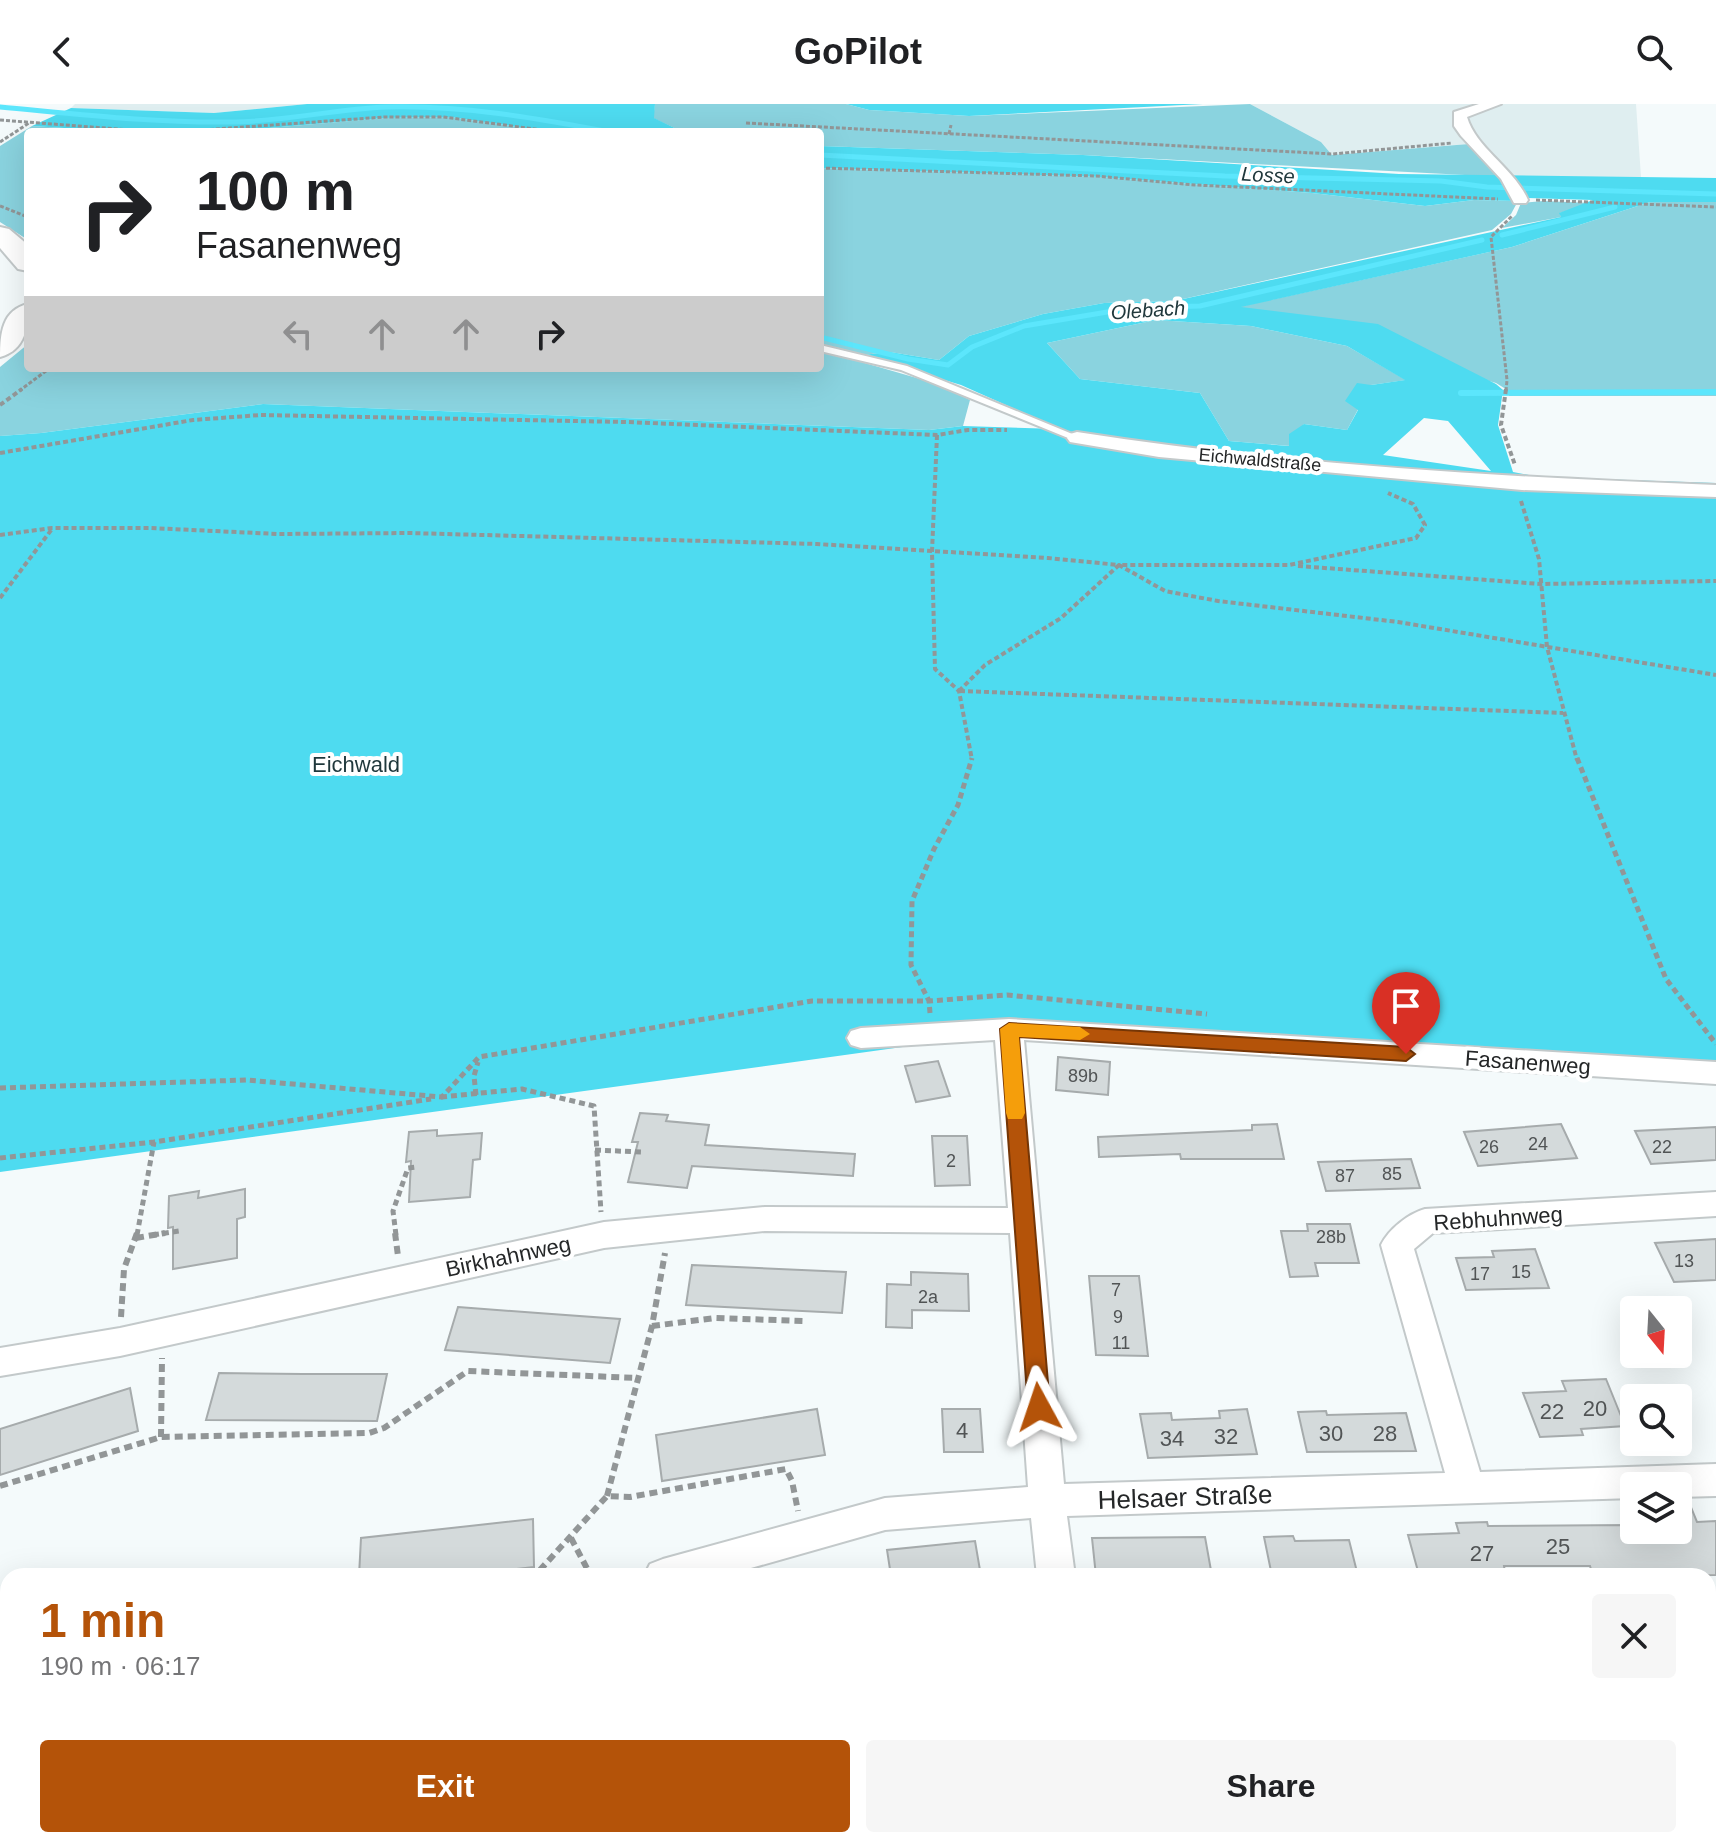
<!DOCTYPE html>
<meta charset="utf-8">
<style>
:root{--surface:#fff;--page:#f6f6f6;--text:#202124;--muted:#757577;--accent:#b45309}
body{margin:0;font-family:Helvetica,sans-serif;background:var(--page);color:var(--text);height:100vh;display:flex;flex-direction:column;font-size:30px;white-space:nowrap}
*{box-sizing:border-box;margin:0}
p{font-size:26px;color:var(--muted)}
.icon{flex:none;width:44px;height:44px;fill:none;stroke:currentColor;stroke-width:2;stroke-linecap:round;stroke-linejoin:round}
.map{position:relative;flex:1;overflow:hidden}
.panel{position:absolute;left:0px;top:1464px;width:1716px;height:280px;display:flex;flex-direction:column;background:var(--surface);border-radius:24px 24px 0 0;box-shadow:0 8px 32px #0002}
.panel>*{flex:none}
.hud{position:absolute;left:24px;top:24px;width:800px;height:244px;border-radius:8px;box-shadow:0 8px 32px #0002;background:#fff;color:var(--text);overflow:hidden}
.needle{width:52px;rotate:162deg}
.fabs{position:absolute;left:1620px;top:1192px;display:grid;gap:16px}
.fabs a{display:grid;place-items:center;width:72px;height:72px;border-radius:8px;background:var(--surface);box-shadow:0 8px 32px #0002;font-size:40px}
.pin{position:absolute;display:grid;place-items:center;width:68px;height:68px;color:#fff;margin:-82px -34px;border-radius:50% 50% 50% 0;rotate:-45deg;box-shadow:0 0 8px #0007}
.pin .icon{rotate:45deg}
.me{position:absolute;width:88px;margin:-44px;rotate:355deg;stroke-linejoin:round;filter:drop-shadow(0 0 6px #0008)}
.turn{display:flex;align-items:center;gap:28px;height:168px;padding:0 40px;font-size:36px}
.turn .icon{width:104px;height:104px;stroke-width:2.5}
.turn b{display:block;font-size:56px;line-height:68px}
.lanes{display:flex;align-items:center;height:76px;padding:0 40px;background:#0003;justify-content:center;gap:40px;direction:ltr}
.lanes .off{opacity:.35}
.round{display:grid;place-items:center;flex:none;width:84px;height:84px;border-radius:8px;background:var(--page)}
.headline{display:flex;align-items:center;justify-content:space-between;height:136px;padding:0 40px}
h1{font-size:48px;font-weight:700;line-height:60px;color:var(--accent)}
.button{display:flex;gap:16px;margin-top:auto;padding:16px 40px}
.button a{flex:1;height:92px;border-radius:8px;background:var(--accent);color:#fff;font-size:32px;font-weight:700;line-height:92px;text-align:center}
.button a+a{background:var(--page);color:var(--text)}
header{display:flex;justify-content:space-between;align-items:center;height:104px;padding:0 40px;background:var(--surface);font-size:36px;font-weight:700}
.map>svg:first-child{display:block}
.built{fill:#dfeef0}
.green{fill:#8ad3df}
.forest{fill:#4edbf0;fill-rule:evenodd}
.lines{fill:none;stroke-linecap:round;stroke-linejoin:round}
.stream-far1{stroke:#5ce6fc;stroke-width:5}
.stream{stroke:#5ce6fc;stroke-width:6}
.building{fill:#d4dadb;stroke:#a6abac;stroke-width:2}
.service-casing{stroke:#c3c9ca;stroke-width:4}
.minor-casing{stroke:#c3c9ca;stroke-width:4}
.motorway-casing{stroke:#c3c9ca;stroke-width:4}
.path-far3{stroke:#929697;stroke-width:3;stroke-dasharray:4 2;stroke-linecap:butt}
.path-far2{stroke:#929697;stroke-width:4;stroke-dasharray:5 3;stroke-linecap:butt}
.path-far1{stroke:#929697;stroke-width:5;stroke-dasharray:6 4;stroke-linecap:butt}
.path{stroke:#929697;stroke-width:6;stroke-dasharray:8 5;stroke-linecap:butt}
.service{fill:#fff;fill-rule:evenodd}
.minor{fill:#fff;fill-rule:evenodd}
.motorway{fill:#fff;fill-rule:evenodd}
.route{fill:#b45309;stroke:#753606;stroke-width:2}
.slow{fill:#f59e0b}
.labels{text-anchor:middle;stroke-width:8;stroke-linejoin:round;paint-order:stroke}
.far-street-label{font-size:18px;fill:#252728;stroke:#fff}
.number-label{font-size:18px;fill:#515455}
.far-water-label{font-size:20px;font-style:italic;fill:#20383c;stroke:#fff}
.park-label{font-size:22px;fill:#1f373b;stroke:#fff}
.street-label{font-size:22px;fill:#252728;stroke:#fff}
.near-number-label{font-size:22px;fill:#515455}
.near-street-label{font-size:26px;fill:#252728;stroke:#fff}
</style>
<header><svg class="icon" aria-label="back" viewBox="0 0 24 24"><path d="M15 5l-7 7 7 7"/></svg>GoPilot<svg class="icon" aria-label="search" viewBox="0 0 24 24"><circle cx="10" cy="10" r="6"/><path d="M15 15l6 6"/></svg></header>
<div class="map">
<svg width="1716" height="1744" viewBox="0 0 1716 1744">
<rect width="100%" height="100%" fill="#f4fafb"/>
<g class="built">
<polygon points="75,0 307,0 214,9 71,4"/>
<polygon points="1250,0 1636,0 1641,73 1503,73 1469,40 1332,51 1321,38"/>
</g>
<g class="green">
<polygon points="655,0 846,0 869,6 969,12 1250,0 1321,38 1332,51 1469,40 1503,73 1083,51 820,42 820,28 683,28 653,14"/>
<polygon points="450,13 552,28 222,28 384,14"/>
<polygon points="32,22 128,28 28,28 28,136 0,118 0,42"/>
<polygon points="820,64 1100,73 1312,89 1425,102 1474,96 1518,97 1511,110 1492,126 1174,197 1104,199 1043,210 969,232 939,256 890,248 862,251 820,241"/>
<polygon points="1543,97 1591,99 1560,109 1561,113 1502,124 1516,111 1521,99"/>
<polygon points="1650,98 1716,98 1716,292 1509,292 1509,287 1496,279 1238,203 1512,143"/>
<polygon points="1156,216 1251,222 1347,242 1406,276 1371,281 1347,326 1304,320 1290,342 1229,337 1200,289 1080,275 1047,239"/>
<polygon points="28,240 28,264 820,264 820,246 941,281 970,296 963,322 929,326 263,300 41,329 0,332 0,263"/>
</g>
<g class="forest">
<polygon points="307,0 655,0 654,14 683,28 552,28 450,13 384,14 222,28 128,28 32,22 71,4 214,9"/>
<polygon points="846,0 1203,0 969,12 869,6"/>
<path d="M820,42L1083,51L1399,70L1716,74V98H1650L1512,143L1241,203L1378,220L1496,280L1503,286L1498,321L1513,368L1539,373L1716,379V974L996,930L0,1068V332L41,329L263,300L929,326L963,322L1059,325L961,281L862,251L890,248L939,256L969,232L1043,210L1104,199L1174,197L1561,113L1559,109L1593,96L1528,94L1518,97L1474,96L1425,102L1312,89L1100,73L820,64ZM1156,216L1251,222L1347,242L1405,276L1371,281L1357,279L1345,297L1358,306L1347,326L1304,320L1289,330V342L1229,337L1200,289L1080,275L1047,239ZM1424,314L1448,317L1491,367L1383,351Z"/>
</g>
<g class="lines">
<g class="stream-far1">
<path d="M0,3C77,10 153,19 230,18C283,18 334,5 387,3C462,1 536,14 610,28"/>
<polyline points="820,51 1225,72 1441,77 1487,83 1716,90"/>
<polyline points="1502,131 1615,103"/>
<polyline points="820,233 908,255 948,261 972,243 1024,222 1131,204 1200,202 1482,136"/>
</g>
<polyline class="stream" points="1461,289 1716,288"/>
</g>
<g class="building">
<polygon points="1058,953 1110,958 1108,991 1056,986"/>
<polygon points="938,957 950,992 916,998 905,962"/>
<polygon points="640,1009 668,1011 666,1017 709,1021 705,1041 855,1050 853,1072 692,1062 687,1084 628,1078 638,1038 632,1038"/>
<polygon points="1277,1020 1284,1055 1181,1055 1180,1050 1099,1053 1098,1033 1252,1026 1252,1021"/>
<polygon points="1561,1020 1577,1054 1478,1062 1464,1028"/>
<polygon points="1716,1023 1716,1056 1651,1060 1635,1027"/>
<polygon points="437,1026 437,1032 482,1029 480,1055 473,1056 470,1093 409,1098 411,1057 406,1058 409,1028"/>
<polygon points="932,1032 967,1032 970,1081 935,1082"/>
<polygon points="1411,1055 1420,1084 1326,1087 1318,1058"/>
<polygon points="245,1085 245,1113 237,1115 237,1154 173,1165 173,1123 168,1124 169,1092 199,1087 198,1094"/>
<polygon points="1307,1120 1350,1120 1359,1159 1315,1159 1318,1172 1290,1173 1281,1127 1308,1127"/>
<polygon points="1716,1135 1716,1176 1674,1178 1655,1139"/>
<polygon points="1535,1145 1549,1184 1466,1186 1456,1154 1494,1153 1492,1147"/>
<polygon points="692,1161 846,1168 842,1209 686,1201"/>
<polygon points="911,1168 968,1170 969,1207 912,1206 912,1224 886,1223 887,1180 911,1181"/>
<polygon points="1089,1172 1139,1172 1148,1252 1096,1251"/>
<polygon points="458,1203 538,1209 620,1215 610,1259 445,1246"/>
<polygon points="219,1269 303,1270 387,1270 377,1317 206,1316"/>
<polygon points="1606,1275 1625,1322 1581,1325 1583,1331 1540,1333 1523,1289 1566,1287 1562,1277"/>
<polygon points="130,1284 138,1327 0,1371 0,1325"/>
<polygon points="817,1305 825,1351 662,1377 656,1331"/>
<polygon points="942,1305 980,1305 983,1348 944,1348"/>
<polygon points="1247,1305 1257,1350 1148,1354 1140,1310 1171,1309 1172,1316 1195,1315 1220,1314 1219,1307"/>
<polygon points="1326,1307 1327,1311 1406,1309 1416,1347 1307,1348 1298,1308"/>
<polygon points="1678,1396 1688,1396 1697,1418 1716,1417 1716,1471 1593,1472 1590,1462 1504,1462 1505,1468 1471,1472 1419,1471 1408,1431 1459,1429 1456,1419 1487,1418 1488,1422 1633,1421 1634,1426 1678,1426"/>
<polygon points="533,1415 534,1463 456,1472 359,1472 361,1434"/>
<polygon points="1293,1432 1295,1437 1349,1436 1358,1472 1272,1472 1264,1433"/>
<polygon points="1205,1433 1212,1472 1096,1472 1092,1434"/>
<polygon points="975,1437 981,1472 891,1472 887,1446"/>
</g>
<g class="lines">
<g class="service-casing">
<polygon id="service" points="820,241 907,262 1082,334 1073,336 901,266 820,247"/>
</g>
<g class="minor-casing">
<g id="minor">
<path d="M1479,0H1501L1467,13C1476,44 1514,64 1528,96L1526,99H1514L1501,75L1461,32L1454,22V8Z"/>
<path d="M1077,328C1288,361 1503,373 1716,381V393L1522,386L1159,353L1070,338L1067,334L1070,330Z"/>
<path d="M1009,915L1716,958V980L1024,936L1064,1380L1445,1369L1381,1141C1389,1125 1408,1110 1425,1105L1716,1088V1112L1433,1129L1414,1145L1480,1368L1716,1360V1392L1678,1393V1382H1634V1394L1067,1412L1075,1472H1037L1031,1414L885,1426L723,1472H644L650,1460L663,1455L885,1394L1028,1383L1010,1129L765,1127L604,1144L120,1252L0,1272V1244L120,1224L604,1118L765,1103L1008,1104L995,936L861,944L851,941L847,934L851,927L861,924Z"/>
<polygon points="150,1736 199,1736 195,1744 146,1744"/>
<polygon points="1068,1736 1110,1736 1111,1744 1069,1744"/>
</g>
</g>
<g class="motorway-casing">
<g id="motorway">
<polygon points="0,123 9,125 28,141 28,167 18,165 0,144"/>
<path d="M28,200C28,222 26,246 0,253C0,230 2,206 28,200Z"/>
</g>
</g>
<g class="path-far3">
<polyline points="0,16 157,28"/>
<polyline points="746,19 1333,50 1452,39"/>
<polyline points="174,28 384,13 443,13 558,28"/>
<polyline points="949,30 951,21"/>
<polyline points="0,38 29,19"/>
<polyline points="820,64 1096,72 1195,81 1498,95"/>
<polyline points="1536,96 1716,103"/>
<polyline points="0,102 28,113"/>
<polyline points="19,287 50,264"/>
<polyline points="1506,287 1507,276 1491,133 1513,111"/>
</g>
<g class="path-far2">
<polyline points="1506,285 1501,321 1515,361"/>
<polyline points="0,301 22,285"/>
<polyline points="937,331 932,448 935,565 959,587 972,656"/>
<polyline points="0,349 193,316 261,311 626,318 937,331 968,326 1007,326"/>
<polyline points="1521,397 1539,455 1547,543 1577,656"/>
<polyline points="0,431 52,424 151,424 279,430 409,429 817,440 1048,454 1119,461 1165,487 1218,497 1398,518 1716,571"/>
<polyline points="1298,462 1541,480 1716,477"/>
<polyline points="0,494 52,425"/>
<polyline points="959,587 985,561 1061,514 1119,461 1289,461 1416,434 1425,421 1413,400 1388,389"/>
<polyline points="960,587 1563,609"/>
</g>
<g class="path-far1">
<polyline points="1577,654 1666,875 1716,940"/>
<polyline points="930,909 929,897 911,861 912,797 934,745 958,701 972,654"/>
<polyline points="0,984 246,976 442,993 479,953 812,897 929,897 1007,891 1207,910"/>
<polyline points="476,991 474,972 478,958"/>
<polyline points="441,993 522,985 594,1002 601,1108"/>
<polyline points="595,1046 641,1048"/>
<polyline points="0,1054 154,1038 431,995"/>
<polyline points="137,1131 154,1038"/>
<polyline points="153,1131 179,1127"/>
<polyline points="396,1131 393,1107 408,1064 416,1063"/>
</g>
<g class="path">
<polyline points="395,1129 398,1152"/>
<polyline points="136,1134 165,1129"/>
<polyline points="121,1213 124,1165 137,1129"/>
<polyline points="652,1222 715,1214 804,1217"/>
<polyline points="161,1333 162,1254"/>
<polyline points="0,1382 161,1333 369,1329 384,1324 468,1267 638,1274"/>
<polyline points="607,1392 652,1222 665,1149"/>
<polyline points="571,1434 591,1472"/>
<polyline points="528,1472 540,1466 607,1392 630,1393 786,1365 792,1377 798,1407"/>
<polyline points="0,1623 8,1628"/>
<polyline points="0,1653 8,1649"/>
</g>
<use href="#service" class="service"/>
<use href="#minor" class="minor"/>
<use href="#motorway" class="motorway"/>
</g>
<polygon class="route" points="1009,919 1406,943 1415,950 1406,957 1019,933 1050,1303 1047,1310 1039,1313 1031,1310 1028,1303 1000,925"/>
<polygon class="slow" points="1009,919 1080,923 1090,930 1080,936 1019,933 1025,1009 1022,1015 1008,1015 1006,1009 1000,925"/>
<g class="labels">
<g class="far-street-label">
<text transform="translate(1260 356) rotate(5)" y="6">Eichwaldstraße</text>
</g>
<g class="number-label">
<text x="1083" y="978">89b</text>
<text x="1538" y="1046">24</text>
<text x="1489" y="1049">26</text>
<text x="1662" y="1049">22</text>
<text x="951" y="1063">2</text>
<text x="1392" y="1076">85</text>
<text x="1345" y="1078">87</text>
<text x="1331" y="1139">28b</text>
<text x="1684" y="1163">13</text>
<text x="1521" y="1174">15</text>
<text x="1480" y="1176">17</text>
<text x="1116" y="1192">7</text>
<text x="928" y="1199">2a</text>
<text x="1118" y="1219">9</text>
<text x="1121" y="1245">11</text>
</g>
<g class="far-water-label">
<text transform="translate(1268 71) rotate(3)" y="7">Losse</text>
<text transform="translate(1148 206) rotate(-4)" y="7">Olebach</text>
</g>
<g class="park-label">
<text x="356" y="668">Eichwald</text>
</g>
<g class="street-label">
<text transform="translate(1528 958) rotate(4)" y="8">Fasanenweg</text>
<text transform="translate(1498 1114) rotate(-4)" y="8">Rebhuhnweg</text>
<text transform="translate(508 1152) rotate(-12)" y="8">Birkhahnweg</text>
</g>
<g class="near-number-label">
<text x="1595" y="1312">20</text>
<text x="1552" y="1315">22</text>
<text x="962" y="1334">4</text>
<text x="1331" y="1337">30</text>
<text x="1385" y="1337">28</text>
<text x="1226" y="1340">32</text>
<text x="1172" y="1342">34</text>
<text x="1558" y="1450">25</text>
<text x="1482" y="1457">27</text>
</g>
<g class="near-street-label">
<text transform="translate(1185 1393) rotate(-2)" y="9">Helsaer Straße</text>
</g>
</g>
</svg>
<div class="fabs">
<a><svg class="needle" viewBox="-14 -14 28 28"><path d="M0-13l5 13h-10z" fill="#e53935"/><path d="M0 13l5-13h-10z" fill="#757577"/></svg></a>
<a><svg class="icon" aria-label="search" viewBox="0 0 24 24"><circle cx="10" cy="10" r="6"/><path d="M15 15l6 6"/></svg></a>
<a><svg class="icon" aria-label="layers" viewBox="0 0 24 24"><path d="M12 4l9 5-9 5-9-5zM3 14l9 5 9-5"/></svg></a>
</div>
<div class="pin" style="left:1406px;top:950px;background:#d93025"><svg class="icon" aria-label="arrive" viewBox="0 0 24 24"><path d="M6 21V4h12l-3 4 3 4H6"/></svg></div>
<svg class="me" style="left:1039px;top:1303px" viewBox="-20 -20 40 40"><path d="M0-17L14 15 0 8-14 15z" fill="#b45309" stroke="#fff" stroke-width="4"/></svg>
<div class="hud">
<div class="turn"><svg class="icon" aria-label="right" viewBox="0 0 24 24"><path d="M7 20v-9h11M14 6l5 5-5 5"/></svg><div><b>100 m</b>Fasanenweg</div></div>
<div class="lanes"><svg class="icon off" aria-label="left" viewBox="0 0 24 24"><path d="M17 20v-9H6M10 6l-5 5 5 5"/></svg><svg class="icon off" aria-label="ahead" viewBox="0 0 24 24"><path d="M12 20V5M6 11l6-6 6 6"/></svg><svg class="icon off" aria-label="ahead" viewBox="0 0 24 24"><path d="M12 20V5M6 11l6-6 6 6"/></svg><svg class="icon" aria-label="right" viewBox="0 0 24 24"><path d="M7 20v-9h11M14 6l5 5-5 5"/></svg></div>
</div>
<section class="panel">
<div class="headline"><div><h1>1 min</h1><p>190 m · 06:17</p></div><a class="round"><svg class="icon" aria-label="close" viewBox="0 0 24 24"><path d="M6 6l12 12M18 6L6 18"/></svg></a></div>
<div class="button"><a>Exit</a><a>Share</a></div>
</section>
</div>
